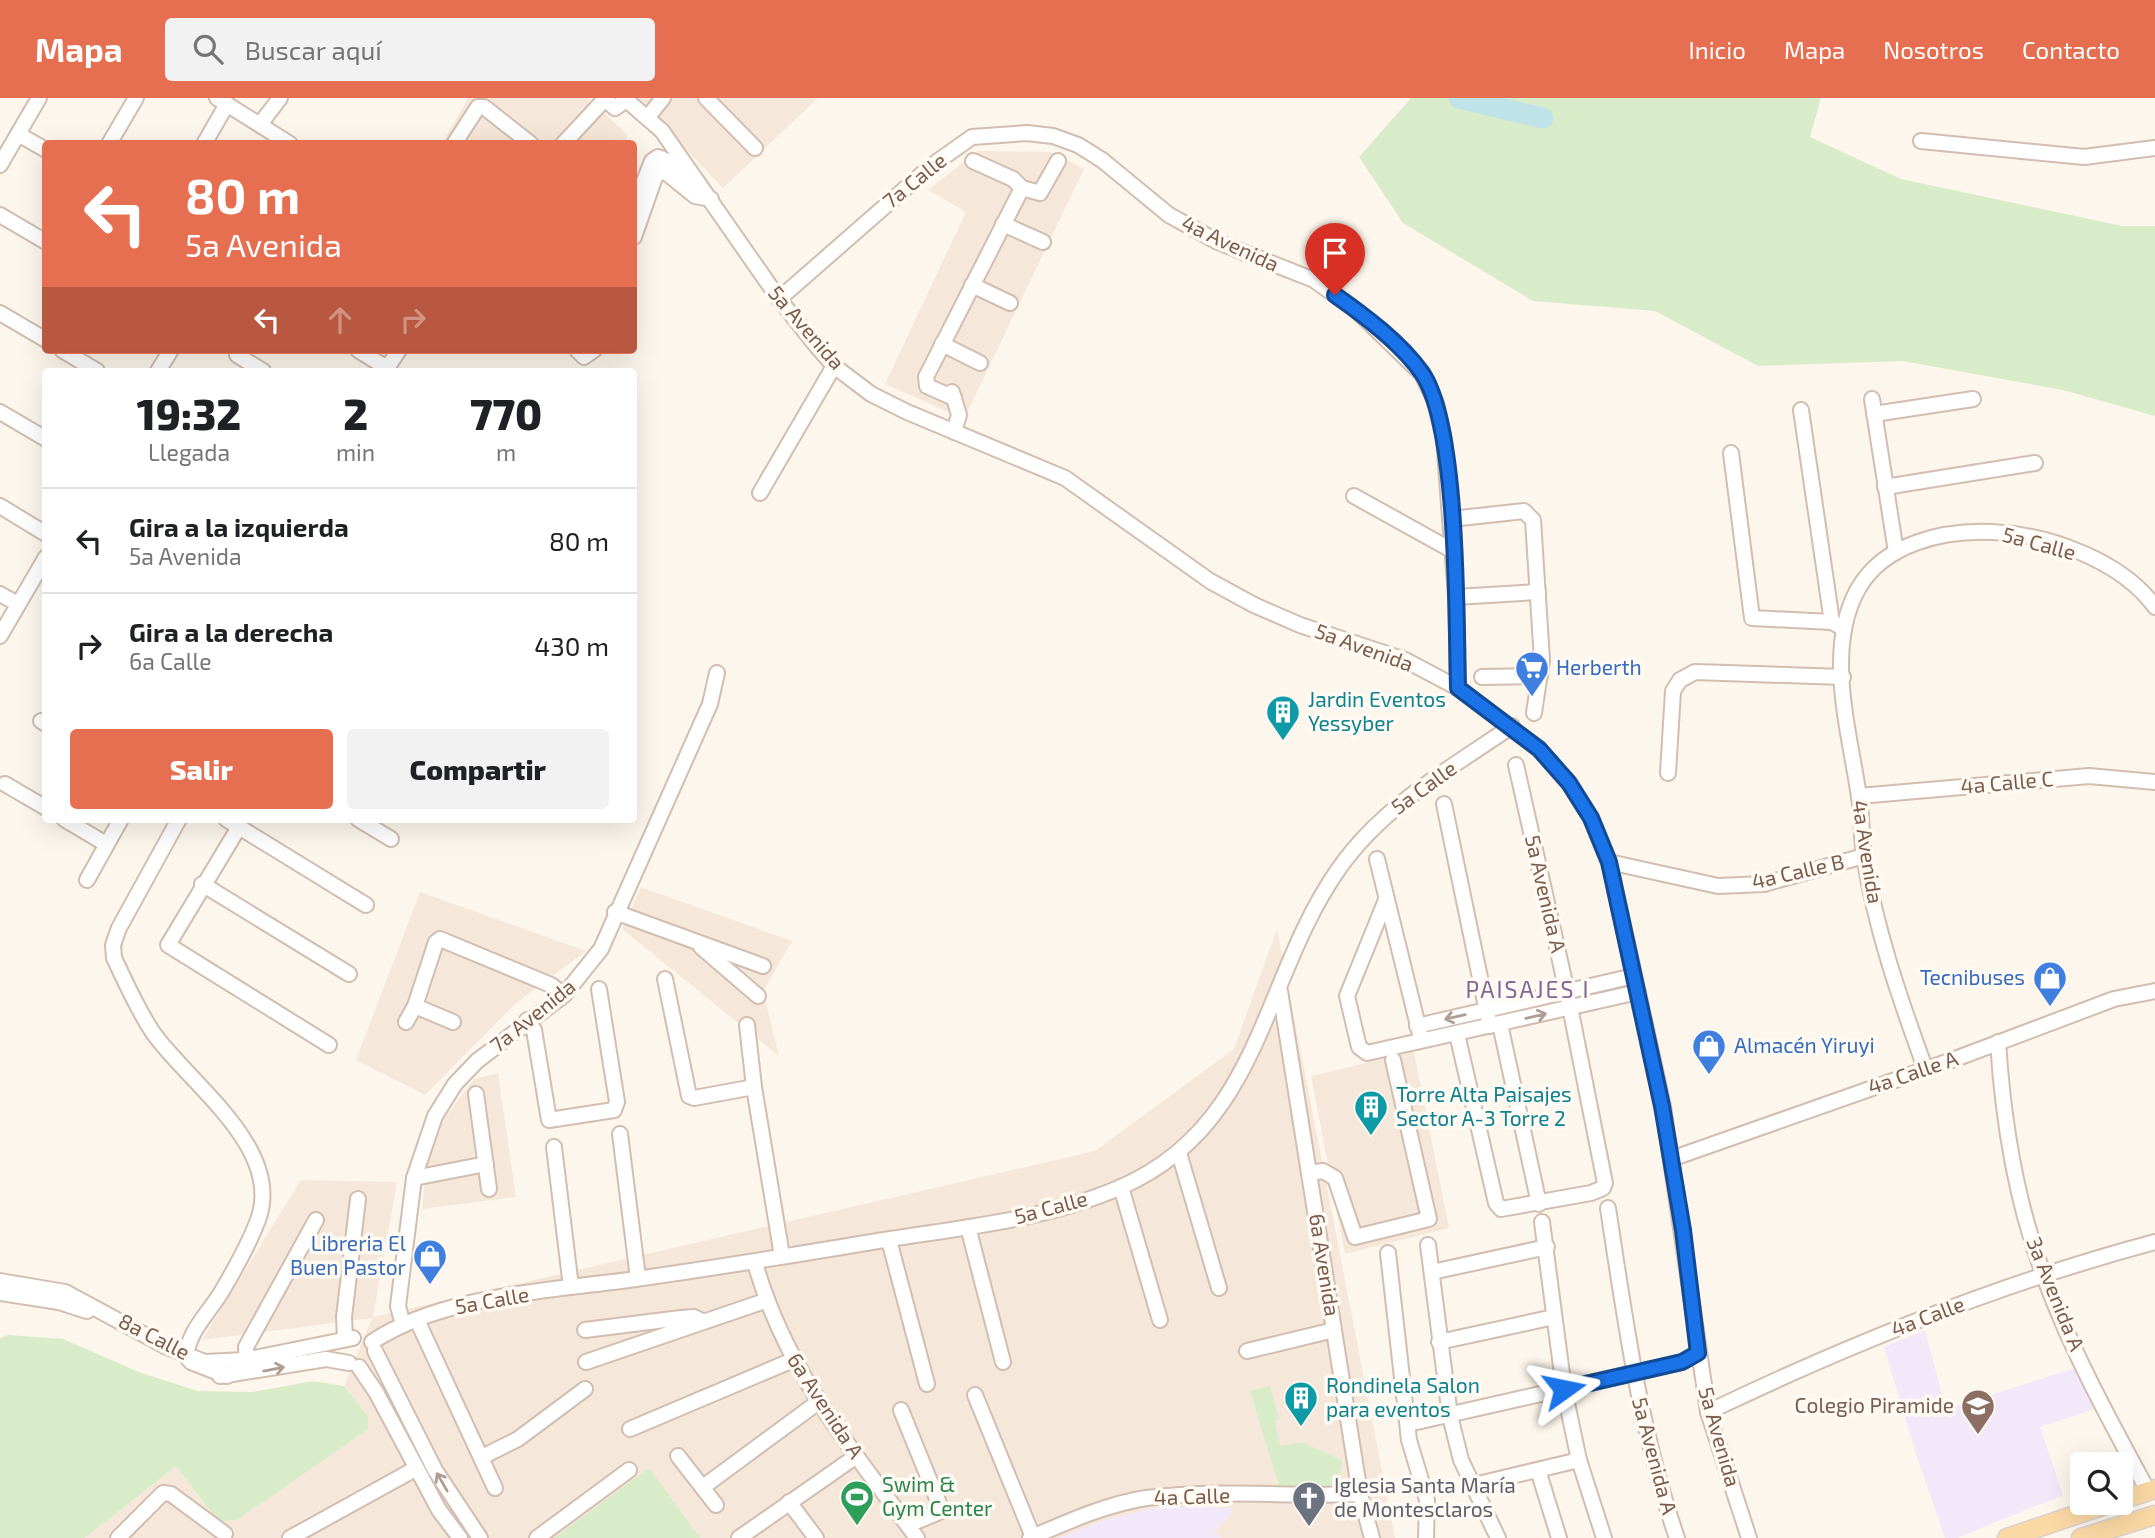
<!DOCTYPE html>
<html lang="es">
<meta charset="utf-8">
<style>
:root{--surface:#fff;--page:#f2f2f2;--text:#202124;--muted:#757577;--line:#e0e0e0;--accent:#e76f51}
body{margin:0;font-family:"Exo 2",sans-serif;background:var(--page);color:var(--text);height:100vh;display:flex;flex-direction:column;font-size:26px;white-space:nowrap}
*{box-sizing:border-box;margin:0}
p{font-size:23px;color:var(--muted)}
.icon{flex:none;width:38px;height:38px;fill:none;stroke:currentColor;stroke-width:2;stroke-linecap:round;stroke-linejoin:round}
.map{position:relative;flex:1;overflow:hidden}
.side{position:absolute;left:42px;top:270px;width:595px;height:455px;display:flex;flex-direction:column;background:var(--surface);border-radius:7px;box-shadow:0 7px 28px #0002}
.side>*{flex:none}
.top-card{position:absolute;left:42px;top:42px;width:595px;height:214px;border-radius:7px;box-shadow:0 7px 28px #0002;background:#e76f51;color:#fff;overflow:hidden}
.tools{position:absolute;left:2070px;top:1354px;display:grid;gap:14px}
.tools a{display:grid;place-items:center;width:63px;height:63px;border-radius:7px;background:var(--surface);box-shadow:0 7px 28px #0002;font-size:35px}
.pin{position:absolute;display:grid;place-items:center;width:60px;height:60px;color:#fff;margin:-72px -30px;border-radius:50% 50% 50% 0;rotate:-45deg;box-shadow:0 0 7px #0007}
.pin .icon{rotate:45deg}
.me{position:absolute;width:77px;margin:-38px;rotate:78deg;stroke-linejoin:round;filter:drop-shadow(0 0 5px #0008)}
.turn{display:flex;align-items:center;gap:24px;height:147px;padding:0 28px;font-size:32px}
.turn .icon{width:91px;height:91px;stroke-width:2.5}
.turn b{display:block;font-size:49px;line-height:60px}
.lanes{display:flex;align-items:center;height:66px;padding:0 28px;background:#0003;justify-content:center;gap:35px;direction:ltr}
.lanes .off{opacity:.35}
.eta{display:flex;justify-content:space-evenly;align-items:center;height:119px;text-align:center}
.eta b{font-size:42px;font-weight:800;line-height:49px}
.button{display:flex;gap:14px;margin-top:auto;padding:14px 28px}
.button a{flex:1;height:80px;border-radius:7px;background:var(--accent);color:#fff;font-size:28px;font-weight:800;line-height:80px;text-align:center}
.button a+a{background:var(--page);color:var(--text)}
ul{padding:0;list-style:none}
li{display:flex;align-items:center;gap:21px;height:105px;padding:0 28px;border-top:2px solid var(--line)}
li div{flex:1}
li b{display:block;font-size:26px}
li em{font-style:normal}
header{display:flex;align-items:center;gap:42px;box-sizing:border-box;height:98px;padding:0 35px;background:var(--accent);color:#fff}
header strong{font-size:33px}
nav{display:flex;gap:38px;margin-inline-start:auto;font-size:24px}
.search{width:490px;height:63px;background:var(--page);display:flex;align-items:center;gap:18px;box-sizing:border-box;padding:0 24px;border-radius:7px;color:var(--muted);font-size:26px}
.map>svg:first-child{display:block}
.residential{fill:#f5e8da}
.education{fill:#f3e8fa}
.green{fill:#d8ecc9}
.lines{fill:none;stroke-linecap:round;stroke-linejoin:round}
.river{stroke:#bfe3e8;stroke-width:21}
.minor-casing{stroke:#d1beb0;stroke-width:18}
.major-casing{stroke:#dad1cd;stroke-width:21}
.minor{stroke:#fff;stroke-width:14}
.major{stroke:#fbd9a5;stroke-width:18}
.oneway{stroke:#af9d94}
.route-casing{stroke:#114b97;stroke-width:18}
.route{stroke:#1a73e8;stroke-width:12}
.labels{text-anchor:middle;stroke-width:7;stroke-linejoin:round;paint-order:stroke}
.street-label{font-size:21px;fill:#7a5c4d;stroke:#fffaf3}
.shop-label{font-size:21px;fill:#366cbe;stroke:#fffaf3;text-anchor:start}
.culture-label{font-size:21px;fill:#0d838f;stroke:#fffaf3;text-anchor:start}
.education-label{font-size:21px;fill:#785e54;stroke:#fffaf3;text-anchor:end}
.leisure-label{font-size:21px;fill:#27864d;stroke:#fffaf3;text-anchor:start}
.worship-label{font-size:21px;fill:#5b616d;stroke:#fffaf3;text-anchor:start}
.neighbourhood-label{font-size:23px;letter-spacing:2px;fill:#846695;stroke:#fffaf3}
</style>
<header>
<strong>Mapa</strong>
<div class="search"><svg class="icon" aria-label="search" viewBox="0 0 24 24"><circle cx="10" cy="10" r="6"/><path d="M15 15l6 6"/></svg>Buscar aquí</div>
<nav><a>Inicio</a><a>Mapa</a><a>Nosotros</a><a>Contacto</a></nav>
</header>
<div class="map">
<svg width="2155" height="1440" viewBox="0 0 2155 1440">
<rect width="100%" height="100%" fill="#fdf6ec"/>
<g class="residential">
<polygon points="468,0 589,0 628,38 625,46 442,46"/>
<polygon points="637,0 818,0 723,90"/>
<polygon points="978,53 1051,54 1084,71 964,321 885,286 966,114 928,92"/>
<polygon points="641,789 792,843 763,893 779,958 622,831"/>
<polygon points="420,794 586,853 515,906 425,997 356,962"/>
<polygon points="1277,831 1395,1440 85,1440 176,1368 218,1423 368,1318 344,1288 372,1220 202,1242 301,1082 397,1084 373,1219 1095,1053 1234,951"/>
<polygon points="1414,954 1449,1130 1345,1156 1311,978"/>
<polygon points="498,975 516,1099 422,1111 426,1071 444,1021 474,981"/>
</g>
<g class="education">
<polygon points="1925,1232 1946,1311 2079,1269 2097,1310 2040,1329 2063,1397 1957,1440 1945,1440 1917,1359 1884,1249"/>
<polygon points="1162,1408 1232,1410 1232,1415 1214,1433 1221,1440 1058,1440 1102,1423"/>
</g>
<g class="green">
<polygon points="1411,0 1821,0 1810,39 1901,81 2122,128 2155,128 2155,318 2063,292 1903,263 1758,268 1655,213 1533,203 1403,125 1359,59"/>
<polygon points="8,1237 63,1241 141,1275 198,1293 252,1294 313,1283 344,1288 368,1318 368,1331 237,1422 218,1423 176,1368 85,1440 0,1440 0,1240"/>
<path d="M1270,1288L1279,1321L1275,1322L1280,1348L1301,1344L1342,1362C1342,1375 1339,1382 1328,1389L1279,1388L1250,1293Z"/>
<polygon points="649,1370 700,1440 554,1440"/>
</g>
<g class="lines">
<polyline class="river" points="1459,0 1543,20"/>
<g class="minor-casing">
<g id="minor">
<polyline points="217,0 290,46"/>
<polyline points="624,0 662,33 779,201 814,245 834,268 871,296 907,314 1065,380 1210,483 1254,507 1300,527 1405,562 1458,590 1539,651 1569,685 1591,720 1609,764 1663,1008 1708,1314 1749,1440"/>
<polyline points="706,0 755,50"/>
<polyline points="605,1 615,10 626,2"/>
<polyline points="648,19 663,0"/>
<polyline points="261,25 280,0"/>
<polyline points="18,36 46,52"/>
<polyline points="1921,43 2084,59 2155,50"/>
<polyline points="109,46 136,0"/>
<polyline points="204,46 227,6"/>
<polyline points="454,46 478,9 484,9 531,46"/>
<polyline points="563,46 606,0"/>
<polyline points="973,63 1013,81 1022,90 1040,95 1058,63"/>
<polyline points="0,67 39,0"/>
<polyline points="634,108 652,63 658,59 670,64 686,80"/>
<polyline points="0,117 46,144"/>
<polyline points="1003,126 1043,144"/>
<polyline points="634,139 655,79 663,72 695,98 711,101"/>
<polyline points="972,187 1010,205"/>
<polyline points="779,201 931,68 972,39 1027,35 1053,38 1078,47 1102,62 1169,117 1218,144 1314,182 1356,212 1422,276 1436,305 1444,341 1456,499 1458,590"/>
<polyline points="0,215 46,242"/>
<polyline points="942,246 980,265"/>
<polyline points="62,252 97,273"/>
<polyline points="358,252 387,270"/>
<polyline points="577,252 584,259 594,252"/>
<polyline points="237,257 263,273"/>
<polyline points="158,273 171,252"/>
<polyline points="385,273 399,252"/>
<polyline points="952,294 959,317 954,334"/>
<polyline points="954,300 927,288 926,279 1022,90"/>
<polyline points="1872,301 1896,454"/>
<polyline points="1801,312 1832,524"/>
<polyline points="0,314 46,341"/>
<polyline points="1874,316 1973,301"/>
<polyline points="1731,355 1752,520 1832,524 1844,531"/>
<polyline points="1885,389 2035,365"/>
<polyline points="760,395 834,268"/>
<polyline points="1354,398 1453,453"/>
<polyline points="0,408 46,436"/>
<polyline points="1451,421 1524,413 1533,422 1542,562 1534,615"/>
<polyline points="0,496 18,506"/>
<polyline points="1456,499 1538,494"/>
<polyline points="0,538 46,459"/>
<polyline points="1482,579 1540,578"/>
<polyline points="41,623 46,626"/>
<polyline points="1668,675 1673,593 1680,582 1695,574 1843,579"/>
<polyline points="5,686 46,710"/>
<polyline points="1859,698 2089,678 2155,684"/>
<polyline points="1444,706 1490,928"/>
<polyline points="64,721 106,746"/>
<path d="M179,721L119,830L113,847L114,860C126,885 138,913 154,936C191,987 284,1051 258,1122C249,1146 235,1171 222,1193C209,1215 189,1232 186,1258L191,1264L227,1278"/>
<polyline points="226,721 366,807"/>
<polyline points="358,721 391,741"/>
<polyline points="239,729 168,847 329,947"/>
<polyline points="1377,761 1420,936"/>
<polyline points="1609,764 1718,788 1764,786 1864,758"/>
<polyline points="87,782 121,721"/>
<polyline points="202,786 349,876"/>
<polyline points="1386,802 1347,898 1359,949 1367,955 1638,894"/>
<polyline points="615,814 763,868"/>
<polyline points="701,849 758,898"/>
<polyline points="665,881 689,998 694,1000 754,989"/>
<polyline points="1280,893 1360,1396 1372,1440"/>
<polyline points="415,908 453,924"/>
<polyline points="527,922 534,932 549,1022 614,1012 617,1004 599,891"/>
<polyline points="406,924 415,908 436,844 440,841 551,887 564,897"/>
<polyline points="1500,926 1539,1106"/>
<polyline points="747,927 754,989 782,1158"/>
<polyline points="1417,928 1634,878"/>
<polyline points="1457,936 1496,1105 1501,1111 1591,1095 1603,1090 1605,1085 1567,894 1516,667"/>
<path d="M1998,944C2003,1023 2016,1104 2044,1178C2071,1252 2110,1323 2148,1393"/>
<path d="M1925,970C1900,901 1875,830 1864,757C1861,738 1862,718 1859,699C1850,635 1824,552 1858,491C1884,445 1944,432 1992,434C2048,436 2122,463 2155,509"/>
<polyline points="476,996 489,1091"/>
<polyline points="620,1036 638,1180"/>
<polyline points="554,1049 571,1189"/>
<polyline points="1179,1055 1219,1190"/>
<polyline points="1671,1061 1955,961 2114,901 2155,893"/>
<polyline points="1309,1075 1323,1073 1335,1080 1355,1139 1429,1121 1393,962"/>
<polyline points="414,1080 486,1066"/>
<polyline points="1121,1089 1160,1222"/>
<path d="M1608,1110C1625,1222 1640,1333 1677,1440"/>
<polyline points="1542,1124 1564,1291 1579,1362 1604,1440"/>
<polyline points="968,1129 1003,1264"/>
<polyline points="889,1142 927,1286"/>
<polyline points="1428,1147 1450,1318 1461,1362 1498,1440"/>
<polyline points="1388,1155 1409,1342 1427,1402 1426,1440"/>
<path d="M755,1165C786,1274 852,1351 917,1440"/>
<polyline points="1432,1174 1547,1149"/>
<polyline points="0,1183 65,1194 167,1249 205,1264 245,1262 353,1240"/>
<polyline points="0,1195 59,1204 87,1213"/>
<polyline points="417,1222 495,1390"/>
<polyline points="403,1227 398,1208 414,1080 435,1018 455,986 477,963 564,897 601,851 710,606 717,575"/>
<polyline points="585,1232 681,1220 694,1219 702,1223"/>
<polyline points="345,1240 344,1219 358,1101"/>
<path d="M372,1244C440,1199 541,1193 621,1183C711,1171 800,1156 890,1141C968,1129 1048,1121 1121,1089C1263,1027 1261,880 1340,769C1384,707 1451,670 1512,628"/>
<polyline points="1439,1244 1554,1219"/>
<polyline points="375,1253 435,1372 480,1440"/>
<polyline points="1247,1253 1334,1232"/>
<polyline points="586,1264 765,1203"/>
<polyline points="359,1269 376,1294 439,1412 460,1440"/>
<polyline points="247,1271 246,1249 316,1122"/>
<polyline points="220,1278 326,1261 349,1265"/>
<polyline points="975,1297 1033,1439"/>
<polyline points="901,1312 942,1413 908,1427"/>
<path d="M1708,1314C1852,1245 2001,1185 2155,1144"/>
<polyline points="1408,1326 1682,1264 1697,1255"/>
<polyline points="630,1331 793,1262"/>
<polyline points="678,1358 716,1407"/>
<polyline points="482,1359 518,1341 585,1291"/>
<polyline points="1538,1372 1559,1440"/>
<polyline points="1474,1387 1579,1362"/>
<polyline points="703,1389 817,1305"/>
<polyline points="789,1404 816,1440"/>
<polyline points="118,1440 163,1395 171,1396 225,1436"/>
<polyline points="290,1440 415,1371"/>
<polyline points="537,1440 629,1372"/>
<polyline points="739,1440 855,1359"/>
<path d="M1030,1440C1067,1424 1107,1406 1146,1400C1217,1391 1290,1399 1360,1396"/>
</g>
</g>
<g class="major-casing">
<g id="major">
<polyline points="2121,1402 2155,1391"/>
<polyline points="2007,1440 2111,1405"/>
<polyline points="2081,1440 2155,1417"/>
</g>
</g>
<use href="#minor" class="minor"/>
<use href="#major" class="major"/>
</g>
<defs><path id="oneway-shaft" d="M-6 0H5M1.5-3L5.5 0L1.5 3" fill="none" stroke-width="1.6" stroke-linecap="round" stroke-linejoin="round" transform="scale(1.75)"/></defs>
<g class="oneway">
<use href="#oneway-shaft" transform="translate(1536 918) rotate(-13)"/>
<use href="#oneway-shaft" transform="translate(1455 919) rotate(167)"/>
<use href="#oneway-shaft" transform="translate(274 1271) rotate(-11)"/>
<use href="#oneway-shaft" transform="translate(442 1384) rotate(-120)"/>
</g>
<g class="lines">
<g class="route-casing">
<path id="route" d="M1335,197C1365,218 1401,245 1422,275C1459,329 1456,520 1458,590L1539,651L1569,685L1591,720L1609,764L1662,1008L1683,1132L1698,1255L1682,1264L1564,1291"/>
</g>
<use href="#route" class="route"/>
</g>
<defs>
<g id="supermarket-pin" transform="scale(1.75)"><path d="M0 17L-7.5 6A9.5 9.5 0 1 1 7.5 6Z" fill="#3f7fe0" stroke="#fffaf3"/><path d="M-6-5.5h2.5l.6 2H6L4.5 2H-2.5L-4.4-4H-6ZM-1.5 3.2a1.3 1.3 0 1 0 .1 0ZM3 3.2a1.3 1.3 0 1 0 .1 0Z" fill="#fff"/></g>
<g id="building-pin" transform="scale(1.75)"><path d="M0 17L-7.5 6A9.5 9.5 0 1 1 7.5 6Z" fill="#0f9aa8" stroke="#fffaf3"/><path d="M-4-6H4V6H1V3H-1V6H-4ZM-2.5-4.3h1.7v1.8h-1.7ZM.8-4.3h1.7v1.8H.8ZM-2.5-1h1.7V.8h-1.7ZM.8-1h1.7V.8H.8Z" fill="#fff"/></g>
<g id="shop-pin" transform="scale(1.75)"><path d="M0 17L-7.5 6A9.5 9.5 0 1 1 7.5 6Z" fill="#3f7fe0" stroke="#fffaf3"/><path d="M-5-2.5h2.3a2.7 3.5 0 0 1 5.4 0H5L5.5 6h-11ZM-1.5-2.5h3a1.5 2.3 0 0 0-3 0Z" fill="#fff"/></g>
<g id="school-pin" transform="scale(1.75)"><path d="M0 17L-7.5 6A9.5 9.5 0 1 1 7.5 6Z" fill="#8d6e63" stroke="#fffaf3"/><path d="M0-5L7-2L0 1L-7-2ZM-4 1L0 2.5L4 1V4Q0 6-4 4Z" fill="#fff"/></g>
<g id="stadium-pin" transform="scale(1.75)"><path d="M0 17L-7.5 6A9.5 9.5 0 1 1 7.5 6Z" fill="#2e9e5b" stroke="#fffaf3"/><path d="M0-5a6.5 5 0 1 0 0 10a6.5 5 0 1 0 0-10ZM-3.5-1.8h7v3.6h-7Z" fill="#fff"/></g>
<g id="church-pin" transform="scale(1.75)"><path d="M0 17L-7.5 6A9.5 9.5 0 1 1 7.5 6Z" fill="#6b7280" stroke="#fffaf3"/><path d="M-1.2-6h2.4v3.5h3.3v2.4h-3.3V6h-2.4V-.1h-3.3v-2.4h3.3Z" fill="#fff"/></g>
</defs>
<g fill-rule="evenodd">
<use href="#supermarket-pin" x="1532" y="570"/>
<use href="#building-pin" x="1283" y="614"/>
<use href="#shop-pin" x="2050" y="880"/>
<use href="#shop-pin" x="1709" y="948"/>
<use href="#building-pin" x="1371" y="1009"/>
<use href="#shop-pin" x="430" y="1158"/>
<use href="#building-pin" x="1301" y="1300"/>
<use href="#school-pin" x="1978" y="1308"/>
<use href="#stadium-pin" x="857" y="1399"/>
<use href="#church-pin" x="1309" y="1400"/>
</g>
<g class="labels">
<g class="street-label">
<text transform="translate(915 83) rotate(-39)" y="7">7a Calle</text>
<text transform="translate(1230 146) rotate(25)" y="7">4a Avenida</text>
<text transform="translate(806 230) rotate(49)" y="7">5a Avenida</text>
<text transform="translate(2039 446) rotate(15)" y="7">5a Calle</text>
<text transform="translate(1364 550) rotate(20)" y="7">5a Avenida</text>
<text transform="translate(2007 685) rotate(-5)" y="7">4a Calle C</text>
<text transform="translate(1424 690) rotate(-36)" y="7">5a Calle</text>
<text transform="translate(1867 754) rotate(81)" y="7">4a Avenida</text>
<text transform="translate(1798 774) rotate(-13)" y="7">4a Calle B</text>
<text transform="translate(1545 796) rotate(77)" y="7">5a Avenida A</text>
<text transform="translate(533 918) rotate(-39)" y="7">7a Avenida</text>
<text transform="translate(1913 975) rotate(-19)" y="7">4a Calle A</text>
<text transform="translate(1051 1110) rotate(-15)" y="7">5a Calle</text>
<text transform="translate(1324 1167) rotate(81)" y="7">6a Avenida</text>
<text transform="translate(2055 1196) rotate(68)" y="7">3a Avenida A</text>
<text transform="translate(492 1203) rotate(-10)" y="7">5a Calle</text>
<text transform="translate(1928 1219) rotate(-21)" y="7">4a Calle</text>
<text transform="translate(154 1239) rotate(27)" y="7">8a Calle</text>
<text transform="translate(825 1308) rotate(57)" y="7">6a Avenida A</text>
<text transform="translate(1719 1339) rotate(74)" y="7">5a Avenida</text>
<text transform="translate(1654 1358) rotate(75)" y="7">5a Avenida A</text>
<text transform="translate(1192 1399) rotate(-2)" y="7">4a Calle</text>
</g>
<g class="shop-label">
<text x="1556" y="577">Herberth</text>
<text x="2025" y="887" text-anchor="end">Tecnibuses</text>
<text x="1734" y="955">Almacén Yiruyi</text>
<text x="406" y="1153" text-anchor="end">Libreria El<tspan x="406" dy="24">Buen Pastor</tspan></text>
</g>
<g class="culture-label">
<text x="1308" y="609">Jardin Eventos<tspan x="1308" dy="24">Yessyber</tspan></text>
<text x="1396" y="1004">Torre Alta Paisajes<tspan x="1396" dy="24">Sector A-3 Torre 2</tspan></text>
<text x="1326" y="1295">Rondinela Salon<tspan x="1326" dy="24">para eventos</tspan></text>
</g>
<g class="education-label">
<text x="1954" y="1315">Colegio Piramide</text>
</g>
<g class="leisure-label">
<text x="882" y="1394">Swim &amp;<tspan x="882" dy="24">Gym Center</tspan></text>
</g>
<g class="worship-label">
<text x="1334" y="1395">Iglesia Santa María<tspan x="1334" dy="24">de Montesclaros</tspan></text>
</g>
<g class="neighbourhood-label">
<text x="1528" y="900">PAISAJES I</text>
</g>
</g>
</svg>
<div class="tools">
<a><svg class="icon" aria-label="search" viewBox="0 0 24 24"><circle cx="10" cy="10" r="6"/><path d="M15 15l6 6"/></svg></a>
</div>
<div class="pin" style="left:1335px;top:197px;background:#d93025"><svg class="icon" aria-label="arrive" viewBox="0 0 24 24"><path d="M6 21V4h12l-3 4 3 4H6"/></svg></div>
<svg class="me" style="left:1564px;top:1291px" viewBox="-20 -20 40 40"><path d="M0-17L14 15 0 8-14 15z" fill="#1a73e8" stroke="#fff" stroke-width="4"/></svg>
<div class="top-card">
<div class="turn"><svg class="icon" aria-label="left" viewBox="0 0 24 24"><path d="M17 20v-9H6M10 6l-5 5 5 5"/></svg><div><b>80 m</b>5a Avenida</div></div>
<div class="lanes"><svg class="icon" aria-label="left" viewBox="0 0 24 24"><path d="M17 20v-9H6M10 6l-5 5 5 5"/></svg><svg class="icon off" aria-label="ahead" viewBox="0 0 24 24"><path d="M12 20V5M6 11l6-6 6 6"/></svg><svg class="icon off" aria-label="right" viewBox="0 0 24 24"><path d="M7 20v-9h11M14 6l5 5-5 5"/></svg></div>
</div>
<section class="side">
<div class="eta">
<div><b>19:32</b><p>Llegada</p></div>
<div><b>2</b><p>min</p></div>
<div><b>770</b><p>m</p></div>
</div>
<ul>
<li><svg class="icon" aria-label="left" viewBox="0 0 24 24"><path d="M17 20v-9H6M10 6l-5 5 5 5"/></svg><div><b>Gira a la izquierda</b><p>5a Avenida</p></div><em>80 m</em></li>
<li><svg class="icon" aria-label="right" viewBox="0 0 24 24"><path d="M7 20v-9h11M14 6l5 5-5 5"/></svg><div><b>Gira a la derecha</b><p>6a Calle</p></div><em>430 m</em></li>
</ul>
<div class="button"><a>Salir</a><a>Compartir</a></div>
</section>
</div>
